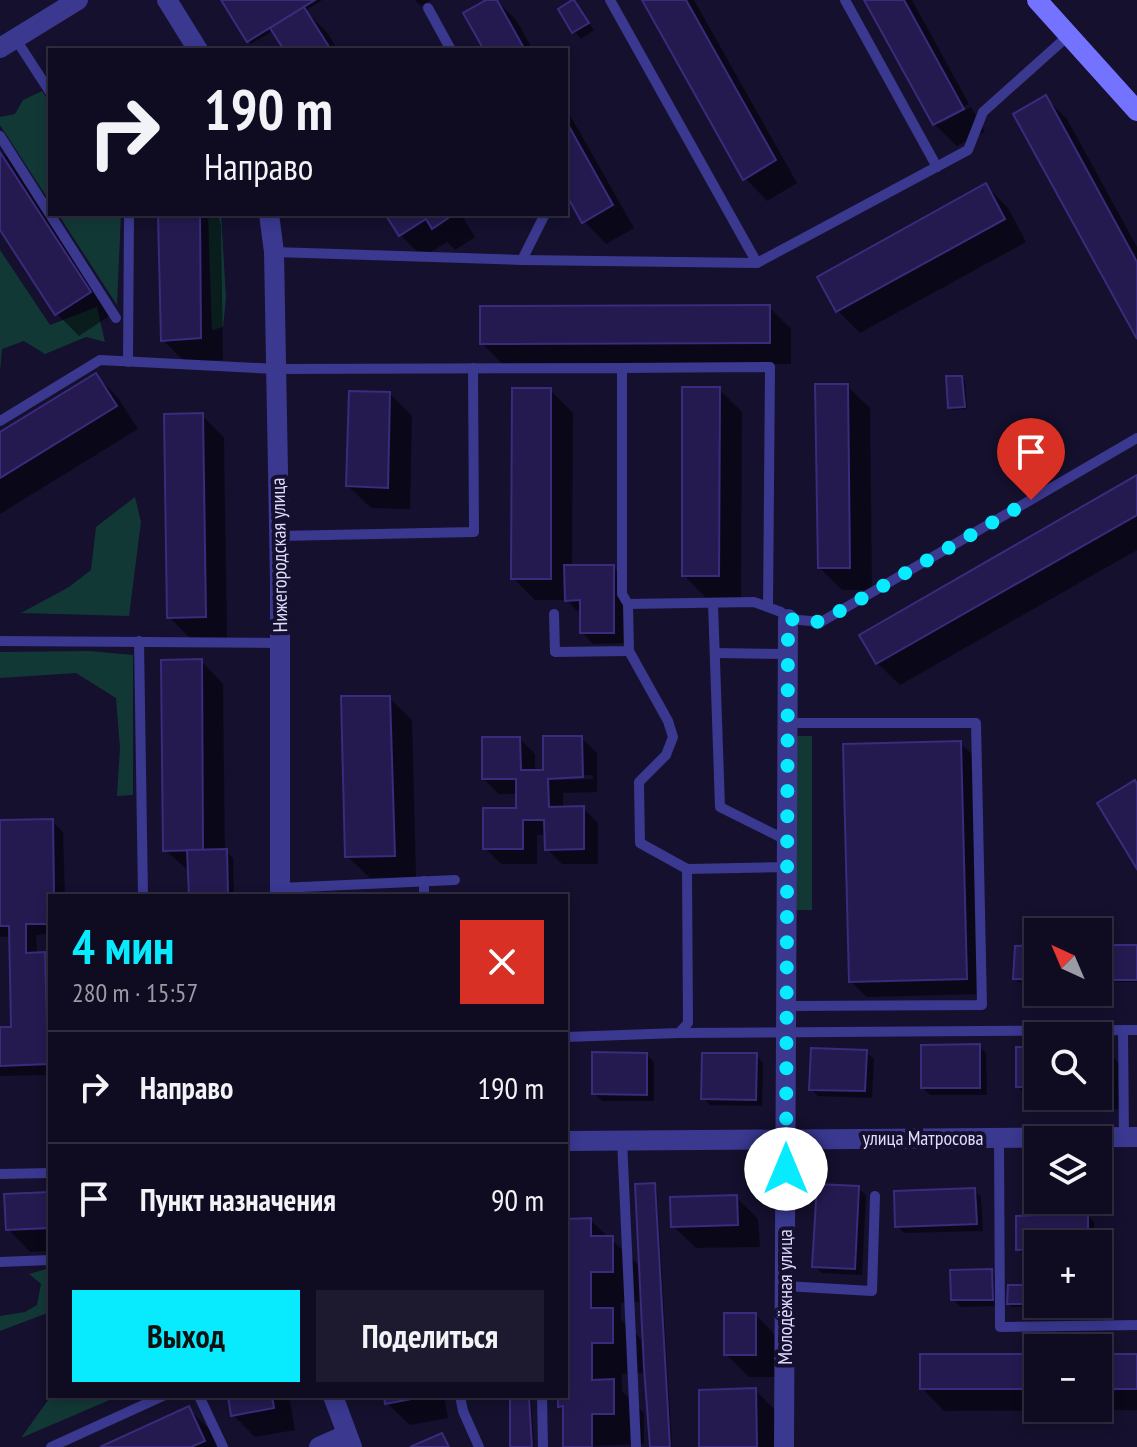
<!DOCTYPE html>
<html lang="ru">
<meta charset="utf-8">
<style>
:root{--surface:#0f0c22;--page:#1d1a2f;--text:#f1f3f6;--muted:#9b9ba5;--line:#2f2c40;--accent:#08ebff}
body{margin:0;font-family:"PT Sans Narrow",sans-serif;background:var(--page);color:var(--text);height:100vh;display:flex;flex-direction:column;font-size:30px;white-space:nowrap}
*{box-sizing:border-box;margin:0}
p{font-size:26px;color:var(--muted)}
.icon{flex:none;width:44px;height:44px;fill:none;stroke:currentColor;stroke-width:2;stroke-linecap:round;stroke-linejoin:round}
.map{position:relative;flex:1;overflow:hidden}
.drawer{position:absolute;left:48px;top:894px;width:520px;height:504px;display:flex;flex-direction:column;background:var(--surface);border-radius:0px;box-shadow:0 4px 12px #0003,0 0 0 2px var(--line)}
.drawer>*{flex:none}
.guide{position:absolute;left:48px;top:48px;width:520px;height:168px;border-radius:0px;box-shadow:0 4px 12px #0003,0 0 0 2px var(--line);background:#0f0c22;color:var(--text);overflow:hidden}
.needle{width:52px;rotate:316deg}
.fabs{position:absolute;left:1024px;top:918px;display:grid;gap:16px}
.fabs a{display:grid;place-items:center;width:88px;height:88px;border-radius:0px;background:var(--surface);box-shadow:0 4px 12px #0003,0 0 0 2px var(--line);font-size:40px}
.pin{position:absolute;display:grid;place-items:center;width:68px;height:68px;color:#fff;margin:-82px -34px;border-radius:50% 50% 50% 0;rotate:-45deg;box-shadow:0 0 8px #0007}
.pin .icon{rotate:45deg}
.me{position:absolute;width:88px;margin:-44px;rotate:0deg;stroke-linejoin:round;filter:drop-shadow(0 0 6px #0008)}
.turn{display:flex;align-items:center;gap:28px;height:168px;padding:0 24px;font-size:36px}
.turn .icon{width:104px;height:104px;stroke-width:2.5}
.turn b{display:block;font-size:56px;line-height:68px}
.round{display:grid;place-items:center;flex:none;width:84px;height:84px;border-radius:0px;background:var(--page)}
.summary{display:flex;align-items:center;justify-content:space-between;height:136px;padding:0 24px}
h1{font-size:48px;font-weight:600;line-height:60px;color:var(--accent)}
.primary-button{display:flex;gap:16px;margin-top:auto;padding:16px 24px}
.primary-button a{flex:1;height:92px;border-radius:0px;background:var(--accent);color:#111;font-size:32px;font-weight:600;line-height:92px;text-align:center}
.primary-button a+a{background:var(--page);color:var(--text)}
ul{padding:0;list-style:none}
li{display:flex;align-items:center;gap:24px;height:112px;padding:0 24px;border-top:2px solid var(--line)}
li div{flex:1}
li b{display:block;font-size:30px}
li em{font-style:normal}
.map>svg:first-child{display:block}
.green{fill:#123836}
.shadow{fill:#0007;fill-rule:evenodd}
.building{fill:#241a4f;stroke:#3a2b7d;stroke-width:2}
.lines{fill:none;stroke-linecap:round;stroke-linejoin:round}
.service{stroke:#3a388f;stroke-width:10}
.minor{stroke:#3a388f;stroke-width:20}
.tertiary{stroke:#3a388f;stroke-width:20}
.secondary{stroke:#7473ff;stroke-width:20}
.route{stroke:#08ebff;stroke-width:14;stroke-dasharray:0 25.2}
.labels{text-anchor:middle;stroke-width:8;stroke-linejoin:round;paint-order:stroke}
.street-label{font-size:20px;fill:#dfdcff;stroke:#14102d}
</style>
<div class="map">
<svg width="1137" height="1447" viewBox="0 0 1137 1447">
<rect width="100%" height="100%" fill="#14102d"/>
<g class="green">
<polygon points="42,91 50,103 50,202 0,125 0,117 15,114 23,100"/>
<polygon points="58,214 121,214 117,305"/>
<polygon points="208,214 221,214 226,298 223,327 212,330"/>
<polygon points="0,250 50,325 97,307 105,342 86,337 45,354 24,341 2,349 0,372"/>
<polygon points="135,497 141,522 129,616 21,613 69,587 91,570 96,527"/>
<polygon points="90,651 133,655 133,795 117,796 120,748 116,698 76,673 0,678 0,652"/>
<rect x="796" y="736" width="16" height="174"/>
<polygon points="50,1268 50,1312 0,1331 0,1316 25,1312 37,1305 41,1284 29,1274"/>
<polygon points="51,1396 119,1396 21,1438"/>
</g>
<g class="shadow">
<polygon points="223,0 322,0 305,11 326,31 338,50 286,50 274,30 251,44"/>
<polygon points="415,0 431,0 421,6"/>
<polygon points="490,0 496,0 516,20 533,50 486,50"/>
<polygon points="645,0 694,0 797,183 767,201 745,178"/>
<polygon points="866,0 912,0 969,104 939,119 939,124 971,107 985,132 957,146 934,124"/>
<polygon points="573,1 594,30 581,39 574,31"/>
<polygon points="1045,97 1067,119 1137,247 1137,335"/>
<polygon points="566,108 634,228 606,244 584,221 566,190"/>
<polygon points="0,150 14,163 111,315 79,336 57,314 0,226"/>
<polygon points="986,186 1008,208 1026,242 860,333 838,311 820,278"/>
<polygon points="160,214 218,214 221,226 223,360 185,362 163,340"/>
<polygon points="387,214 461,214 475,237 455,250 447,242 423,257 400,235"/>
<polygon points="769,307 791,329 791,364 504,366 482,343"/>
<polygon points="96,375 118,398 138,429 0,514 0,434"/>
<polygon points="962,378 965,381 967,409 953,410 950,407"/>
<polygon points="847,386 870,408 872,590 842,590 820,568"/>
<polygon points="719,389 742,412 741,598 706,598 684,575"/>
<polygon points="550,390 573,413 572,567 613,567 625,578 625,643 593,644 582,632 582,611 578,612 567,600 535,600 513,578"/>
<polygon points="390,394 412,416 410,509 371,508 348,486"/>
<polygon points="202,415 224,438 227,639 192,640 169,617"/>
<polygon points="1137,477 1137,550 900,685 877,663"/>
<polygon points="201,661 223,684 225,850 233,858 234,896 191,896 190,872 165,850"/>
<polygon points="389,698 412,720 416,877 370,878 347,856"/>
<path d="M581,738L597,753V792L563,793V809L583,808L598,823V864H562L547,849L546,835H537V864H501L485,848L518,810V794H499L484,779L520,739L535,754V772H545ZM593,775V779L558,780V776Z"/>
<polygon points="960,743 976,758 981,994 867,997 851,982"/>
<polygon points="52,821 63,832 65,896 50,896 50,934 36,935 37,955 44,954 50,960 50,1075 0,1076 0,1029 13,1029 12,936 0,937 0,822"/>
<polygon points="1038,947 1038,982 1018,982 1015,979"/>
<rect x="1098" y="947" width="39" height="35"/>
<polygon points="979,1046 986,1053 987,1095 930,1095 923,1088"/>
<polygon points="1038,1049 1038,1096 1098,1096 1098,1049 1105,1049 1128,1072 1127,1109 1040,1109 1018,1087"/>
<polygon points="866,1052 874,1059 872,1098 818,1096 811,1089"/>
<polygon points="647,1055 654,1062 654,1101 602,1101 594,1093"/>
<polygon points="756,1055 763,1063 762,1106 710,1105 703,1098"/>
<path d="M654,1186L657,1189L672,1447H652L646,1373L622,1374V1391L644,1413V1444L565,1447V1411L560,1406V1396H566V1221L590,1220L641,1267ZM642,1302L644,1342L621,1319V1303Z"/>
<polygon points="858,1188 866,1195 862,1275 822,1273 814,1266"/>
<polygon points="974,1190 981,1197 983,1231 904,1233 897,1226"/>
<polygon points="50,1194 50,1251 30,1252 8,1229"/>
<polygon points="736,1197 758,1219 760,1247 696,1248 673,1226"/>
<polygon points="1087,1215 1094,1222 1095,1244 1038,1244 1038,1256 1026,1257 1018,1249"/>
<polygon points="991,1271 998,1278 999,1306 960,1307 953,1299"/>
<polygon points="1028,1287 1031,1290 1031,1307 1012,1307 1009,1304"/>
<polygon points="756,1315 778,1338 778,1377 749,1377 726,1354"/>
<polygon points="1038,1356 1038,1408 1098,1408 1098,1356 1137,1356 1137,1410 944,1411 922,1388"/>
<polygon points="755,1390 778,1413 778,1447 701,1447"/>
<polygon points="230,1396 289,1396 295,1430 255,1437 233,1415"/>
<polygon points="386,1396 444,1396 448,1418 410,1425 387,1403"/>
<polygon points="512,1396 531,1396 534,1447 512,1447"/>
<polygon points="188,1408 211,1431 218,1447 105,1447"/>
</g>
<g class="building">
<polygon points="221,0 315,0 247,42"/>
<polygon points="486,0 497,0 525,50 484,50 463,13"/>
<polygon points="572,0 574,0 589,23 572,33 558,9"/>
<polygon points="642,0 686,0 776,160 743,180"/>
<polygon points="864,0 904,0 964,109 933,125"/>
<polygon points="304,7 331,50 284,50 270,28"/>
<polygon points="1046,95 1137,262 1137,339 1013,114"/>
<polygon points="566,121 613,205 582,223 566,194"/>
<polygon points="0,152 91,292 55,315 0,230"/>
<polygon points="986,183 1005,219 836,312 817,277"/>
<polygon points="158,214 200,214 201,338 161,341"/>
<polygon points="385,214 454,214 432,229 426,219 399,236"/>
<polygon points="770,305 770,343 480,344 480,306"/>
<polygon points="96,373 117,406 0,478 0,432"/>
<polygon points="946,376 962,376 965,407 948,408"/>
<polygon points="815,384 848,384 850,568 818,568"/>
<polygon points="682,387 720,387 719,576 682,576"/>
<polygon points="512,388 551,388 551,579 511,579"/>
<polygon points="349,391 390,392 388,488 346,486"/>
<polygon points="203,413 206,617 167,618 164,414"/>
<polygon points="1137,475 1137,515 876,664 859,635"/>
<polygon points="564,565 614,565 614,633 580,633 580,600 565,601"/>
<polygon points="202,659 203,850 163,851 161,660"/>
<polygon points="341,696 390,696 395,856 345,857"/>
<polygon points="543,736 582,736 583,777 548,779 549,807 584,806 584,849 545,850 544,820 523,820 523,849 483,849 483,808 516,808 516,779 482,779 482,737 520,737 521,770 543,770"/>
<polygon points="961,741 967,979 849,982 843,744"/>
<polygon points="1135,780 1137,784 1137,869 1097,803"/>
<polygon points="53,819 54,896 50,896 50,924 26,924 26,953 45,952 48,1064 0,1066 0,1027 11,1027 9,926 0,926 0,820"/>
<polygon points="227,849 228,896 189,896 187,850"/>
<polygon points="1038,945 1038,980 1013,979 1015,946"/>
<rect x="1098" y="945" width="39" height="35"/>
<polygon points="980,1044 980,1088 921,1088 921,1045"/>
<rect x="1016" y="1047" width="22" height="40"/>
<rect x="1098" y="1047" width="8" height="40"/>
<polygon points="811,1048 867,1050 865,1091 809,1090"/>
<polygon points="592,1052 647,1053 647,1095 592,1094"/>
<polygon points="702,1053 757,1053 756,1100 701,1099"/>
<polygon points="655,1183 670,1447 650,1447 644,1368 635,1184"/>
<polygon points="817,1184 859,1186 855,1269 812,1267"/>
<polygon points="975,1188 977,1224 895,1227 894,1191"/>
<polygon points="50,1192 50,1228 6,1230 4,1194"/>
<polygon points="737,1195 738,1225 671,1227 670,1197"/>
<polygon points="1088,1213 1088,1244 1038,1244 1038,1249 1016,1250 1016,1216"/>
<polygon points="591,1218 591,1236 613,1236 613,1272 591,1272 591,1308 613,1308 613,1343 592,1343 592,1380 614,1379 614,1414 592,1414 592,1447 563,1447 563,1406 558,1407 558,1396 566,1396 566,1219"/>
<polygon points="992,1269 993,1300 951,1300 950,1270"/>
<polygon points="1008,1285 1029,1285 1029,1304 1007,1304"/>
<rect x="724" y="1313" width="32" height="42"/>
<rect x="920" y="1354" width="118" height="35"/>
<rect x="1098" y="1354" width="39" height="35"/>
<polygon points="756,1388 757,1447 699,1447 699,1390"/>
<polygon points="228,1396 272,1396 274,1408 231,1416"/>
<polygon points="384,1396 427,1396 385,1404"/>
<polygon points="510,1396 529,1396 532,1447 510,1447"/>
<polygon points="189,1406 205,1441 191,1447 100,1447"/>
<polygon points="442,1433 449,1447 410,1447"/>
</g>
<g class="lines">
<g class="service">
<polyline points="610,0 757,263"/>
<polyline points="845,0 937,167"/>
<polyline points="428,8 451,50"/>
<polyline points="15,38 50,92"/>
<polyline points="0,136 116,318"/>
<polyline points="274,252 522,260 757,263 968,150 983,112 1069,35"/>
<polyline points="522,260 544,216 543,214"/>
<polyline points="128,362 129,214"/>
<polyline points="622,368 770,367 768,607"/>
<polyline points="0,421 100,360 276,369 622,368 622,594 628,604 754,602 781,612 788,619 821,622 1137,438"/>
<polyline points="279,536 474,532 473,368"/>
<polyline points="713,603 720,807 786,840"/>
<polyline points="554,614 555,652 629,651 628,604"/>
<polyline points="0,641 280,643"/>
<polyline points="139,641 143,896"/>
<polyline points="629,651 668,721 673,737 666,755 639,782 640,843 687,869 788,867"/>
<polyline points="715,653 789,654"/>
<polyline points="280,888 455,880"/>
<polyline points="424,896 424,881"/>
<polyline points="787,1006 982,1005 976,723 788,723"/>
<polyline points="1123,1030 1124,1137"/>
<polyline points="679,1033 1137,1030"/>
<polyline points="566,1037 679,1033 688,1023 687,869"/>
<polyline points="999,1138 1000,1327 1137,1325"/>
<polyline points="622,1140 636,1447"/>
<polyline points="0,1174 50,1173"/>
<polyline points="0,1262 50,1260"/>
<polyline points="785,1286 872,1291 875,1196"/>
<polyline points="199,1396 223,1447"/>
<polyline points="460,1396 463,1411 479,1447"/>
<polyline points="542,1396 543,1447"/>
<polyline points="51,1447 163,1396"/>
</g>
<g class="minor">
<polyline points="566,1141 1137,1137"/>
<polyline points="319,1447 346,1435"/>
<polyline points="784,1447 788,619"/>
</g>
<g class="tertiary">
<polyline points="167,0 198,50"/>
<polyline points="0,48 78,0"/>
<polyline points="269,214 274,252 280,581 280,896"/>
<polyline points="333,1396 352,1447"/>
</g>
<polyline class="secondary" points="1037,0 1137,111"/>
</g>
<g class="lines">
<polyline class="route" points="786,1169 788,619 821,622 1031,500"/>
</g>
<g class="labels">
<g class="street-label">
<text transform="translate(279 555) rotate(-91)" y="7">Нижегородская улица</text>
<text x="923" y="1145">улица Матросова</text>
<text transform="translate(785 1297) rotate(-90)" y="7">Молодёжная улица</text>
</g>
</g>
</svg>
<div class="fabs">
<a><svg class="needle" viewBox="-14 -14 28 28"><path d="M0-13l5 13h-10z" fill="#e53935"/><path d="M0 13l5-13h-10z" fill="#9b9ba5"/></svg></a>
<a><svg class="icon" aria-label="search" viewBox="0 0 24 24"><circle cx="10" cy="10" r="6"/><path d="M15 15l6 6"/></svg></a>
<a><svg class="icon" aria-label="layers" viewBox="0 0 24 24"><path d="M12 4l9 5-9 5-9-5zM3 14l9 5 9-5"/></svg></a>
<a>+</a>
<a>−</a>
</div>
<div class="pin" style="left:1031px;top:500px;background:#d93025"><svg class="icon" aria-label="arrive" viewBox="0 0 24 24"><path d="M6 21V4h12l-3 4 3 4H6"/></svg></div>
<svg class="me" style="left:786px;top:1169px" viewBox="-20 -20 40 40"><circle r="19" fill="#fff"/><path d="M0-13L10 11 0 6-10 11z" fill="#08ebff"/></svg>
<div class="guide">
<div class="turn"><svg class="icon" aria-label="right" viewBox="0 0 24 24"><path d="M7 20v-9h11M14 6l5 5-5 5"/></svg><div><b>190 m</b>Направо</div></div>
</div>
<section class="drawer">
<div class="summary"><div><h1>4 мин</h1><p>280 m · 15:57</p></div><a class="round" style="background:#d93025;color:#fff"><svg class="icon" aria-label="close" viewBox="0 0 24 24"><path d="M6 6l12 12M18 6L6 18"/></svg></a></div>
<ul>
<li><svg class="icon" aria-label="right" viewBox="0 0 24 24"><path d="M7 20v-9h11M14 6l5 5-5 5"/></svg><div><b>Направо</b></div><em>190 m</em></li>
<li><svg class="icon" aria-label="arrive" viewBox="0 0 24 24"><path d="M6 21V4h12l-3 4 3 4H6"/></svg><div><b>Пункт назначения</b></div><em>90 m</em></li>
</ul>
<div class="primary-button"><a>Выход</a><a>Поделиться</a></div>
</section>
</div>
